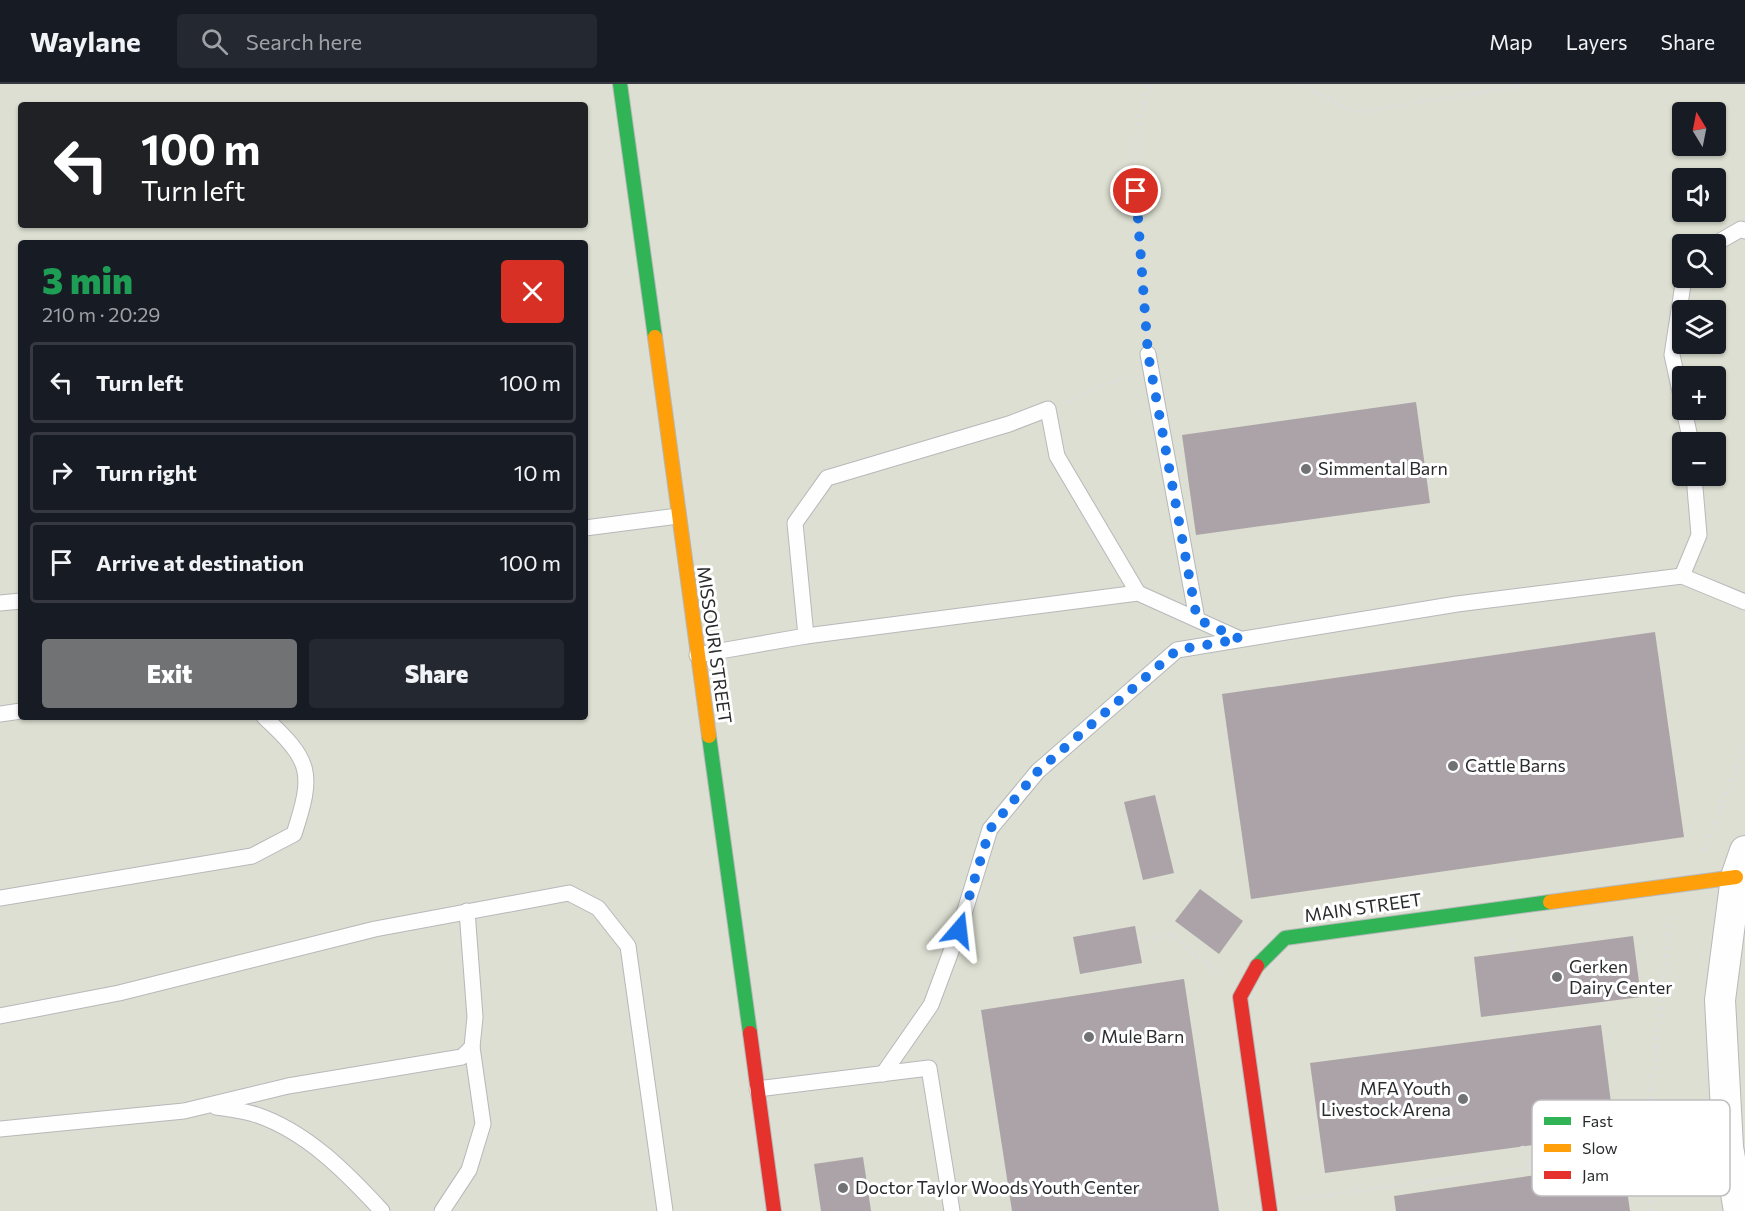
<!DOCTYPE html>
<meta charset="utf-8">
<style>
:root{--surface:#171b24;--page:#242831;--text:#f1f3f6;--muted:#9ea1a6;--line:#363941;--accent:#717274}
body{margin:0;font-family:Commissioner,sans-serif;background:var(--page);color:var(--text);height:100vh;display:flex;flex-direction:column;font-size:22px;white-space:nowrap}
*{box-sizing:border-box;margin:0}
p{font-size:20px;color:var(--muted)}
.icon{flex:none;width:33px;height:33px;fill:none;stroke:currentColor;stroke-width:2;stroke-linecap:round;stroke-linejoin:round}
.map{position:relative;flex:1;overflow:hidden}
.side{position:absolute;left:18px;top:156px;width:570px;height:480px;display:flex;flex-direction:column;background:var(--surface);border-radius:6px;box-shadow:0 2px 4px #0004}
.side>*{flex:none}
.top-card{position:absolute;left:18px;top:18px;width:570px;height:126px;border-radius:6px;box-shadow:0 2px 4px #0004;background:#202124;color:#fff;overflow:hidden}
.needle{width:39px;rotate:350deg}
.controls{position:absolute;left:1672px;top:18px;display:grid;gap:12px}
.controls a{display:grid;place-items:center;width:54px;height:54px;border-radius:6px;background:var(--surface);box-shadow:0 2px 4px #0004;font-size:30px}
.pin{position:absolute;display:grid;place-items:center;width:51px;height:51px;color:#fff;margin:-26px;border:3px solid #fff;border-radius:50%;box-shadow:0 2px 6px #0007}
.me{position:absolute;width:66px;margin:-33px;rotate:17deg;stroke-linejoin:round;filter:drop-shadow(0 0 4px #0008)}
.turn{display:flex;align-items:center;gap:21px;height:126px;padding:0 24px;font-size:27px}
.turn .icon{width:78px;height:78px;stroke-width:2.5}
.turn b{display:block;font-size:42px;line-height:51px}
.round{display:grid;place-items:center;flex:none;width:63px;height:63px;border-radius:6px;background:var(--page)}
.headline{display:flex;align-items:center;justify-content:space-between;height:102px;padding:0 24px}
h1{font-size:36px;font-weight:800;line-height:45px;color:#1e9e55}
.cta{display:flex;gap:12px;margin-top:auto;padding:12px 24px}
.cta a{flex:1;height:69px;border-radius:6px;background:var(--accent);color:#fff;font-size:24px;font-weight:800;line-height:69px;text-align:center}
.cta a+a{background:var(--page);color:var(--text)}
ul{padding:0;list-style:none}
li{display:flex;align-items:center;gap:18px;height:81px;margin:0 12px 9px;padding:0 12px;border:3px solid var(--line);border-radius:6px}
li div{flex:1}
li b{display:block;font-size:22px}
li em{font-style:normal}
header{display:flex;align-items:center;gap:36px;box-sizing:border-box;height:84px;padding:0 30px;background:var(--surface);border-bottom:2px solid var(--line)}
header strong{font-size:28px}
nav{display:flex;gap:33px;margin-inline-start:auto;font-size:21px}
.search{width:420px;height:54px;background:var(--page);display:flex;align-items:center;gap:15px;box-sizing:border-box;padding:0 21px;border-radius:6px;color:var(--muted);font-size:22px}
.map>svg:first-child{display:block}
.green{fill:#dcdfd1;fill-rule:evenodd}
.building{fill:#aba3a8}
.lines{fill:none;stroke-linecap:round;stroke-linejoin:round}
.lane-casing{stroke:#b7b8ba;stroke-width:17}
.street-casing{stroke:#b7b8ba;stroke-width:32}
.fast-casing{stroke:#b7b8ba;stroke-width:16}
.slow-casing{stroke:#b7b8ba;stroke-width:16}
.jam-casing{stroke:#b7b8ba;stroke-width:16}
.path{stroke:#dededf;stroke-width:4;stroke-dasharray:3 4.5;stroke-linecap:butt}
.lane{stroke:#fefefe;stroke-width:15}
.street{stroke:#fefefe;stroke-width:30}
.fast{stroke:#30b455;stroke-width:14}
.slow{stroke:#ff9f0a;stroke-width:14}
.jam{stroke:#e5322d;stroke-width:14}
.route{stroke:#1a73e8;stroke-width:10;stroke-dasharray:0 18}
.poi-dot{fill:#717274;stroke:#fff;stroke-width:2}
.labels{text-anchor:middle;stroke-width:6;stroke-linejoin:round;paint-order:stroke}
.poi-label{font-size:18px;fill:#2a2b2d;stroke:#fff;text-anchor:start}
.street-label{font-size:18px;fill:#2a2b2d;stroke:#fff}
.key{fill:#fff;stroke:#bfbfc0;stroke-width:1.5}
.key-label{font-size:16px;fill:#2a2b2d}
</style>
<header>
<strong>Waylane</strong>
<div class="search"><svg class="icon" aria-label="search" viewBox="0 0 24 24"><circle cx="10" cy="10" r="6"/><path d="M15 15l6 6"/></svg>Search here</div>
<nav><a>Map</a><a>Layers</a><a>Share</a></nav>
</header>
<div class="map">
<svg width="1745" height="1127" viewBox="0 0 1745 1127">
<rect width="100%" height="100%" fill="#f5f6f9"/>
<path class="green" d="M0,0H1745V1127H0ZM21,21H585V141H21ZM1683,28H1716V62H1683ZM1683,94H1716V128H1683ZM21,159H585V633H21ZM1683,160H1716V194H1683ZM1683,226H1716V260H1683ZM1683,292H1716V326H1683ZM1683,358H1716V392H1683Z"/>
<g class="building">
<polygon points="1416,318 1430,419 1196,451 1182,351"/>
<polygon points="1655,548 1684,753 1251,815 1222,610"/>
<polygon points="1155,711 1174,789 1143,796 1124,718"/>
<polygon points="1200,805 1243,837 1219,870 1175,837"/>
<polygon points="1135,842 1142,879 1080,890 1073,853"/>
<polygon points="1633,852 1641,913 1481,933 1474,873"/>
<polygon points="1184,895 1219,1127 1012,1127 981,926"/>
<polygon points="1601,941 1615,1050 1325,1089 1310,979"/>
<polygon points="863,1073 871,1127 821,1127 814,1080"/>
<polygon points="1623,1078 1630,1127 1396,1127 1394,1112"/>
</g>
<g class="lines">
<g class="lane-casing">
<g id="lane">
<polyline points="1715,160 1741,145 1745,147"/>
<polyline points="1148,270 1197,535"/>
<polyline points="1683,321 1672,271 1684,194"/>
<polyline points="1684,326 1691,358"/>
<polyline points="585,444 678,432"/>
<polyline points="1682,492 1699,451 1694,392"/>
<polyline points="0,519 21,517"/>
<polyline points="806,552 795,439 827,394 1009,340 1048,325 1057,372 1138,509"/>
<polyline points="697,571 806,552 1138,509 1240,555"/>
<polyline points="0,630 21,627"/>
<path d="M0,814L252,772L294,750C314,689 312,677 264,633"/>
<polyline points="0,932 119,909 375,845 569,809 598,824 628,862 665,1127"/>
<polyline points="883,990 931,921 959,846 990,745 1038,687 1177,566 1457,520 1682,492 1745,518"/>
<polyline points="757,1005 929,984 952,1127"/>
<path d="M216,1023C229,1025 244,1027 257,1031C307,1048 347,1089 382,1127"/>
<polyline points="0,1045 184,1027 288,1002 462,973 472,963 475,933 467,827"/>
<polyline points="442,1127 469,1086 483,1040 472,963"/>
</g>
</g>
<g class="street-casing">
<polyline id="street" points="1739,1127 1728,1063 1720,916 1736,793 1745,767"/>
</g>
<g class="fast-casing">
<g id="fast">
<polyline points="620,0 655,253"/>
<polyline points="709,652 750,949"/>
<polyline points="1257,882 1285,854 1550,818"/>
</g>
</g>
<g class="slow-casing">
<g id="slow">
<polyline points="655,253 709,652"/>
<polyline points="1550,818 1736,793"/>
</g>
</g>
<g class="jam-casing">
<g id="jam">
<polyline points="1257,882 1240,913 1270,1127"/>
<polyline points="750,949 774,1127"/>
</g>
</g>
<g class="path">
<polyline points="1300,0 1356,29 1532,0"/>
<polyline points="1147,250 1135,127 1136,48 1149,0"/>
<polyline points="1068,317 1130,290"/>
<polyline points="1704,767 1745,661"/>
<polyline points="1138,855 1172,851 1218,889"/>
<polyline points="1511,855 1512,868"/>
<polyline points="1522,1062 1528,1084"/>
<polyline points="1298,1115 1698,1061"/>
<polyline points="1653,1127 1645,1068 1670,833"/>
</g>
<use href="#lane" class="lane"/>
<use href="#street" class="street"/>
<use href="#fast" class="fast"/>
<use href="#slow" class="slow"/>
<use href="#jam" class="jam"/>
</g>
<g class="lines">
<polyline class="route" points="959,846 990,745 1038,687 1177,566 1240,555 1197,535 1148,270 1136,107"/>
</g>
<g class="poi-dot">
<circle cx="1306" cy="385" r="6"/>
<circle cx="1453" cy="682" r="6"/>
<circle cx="1557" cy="893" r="6"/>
<circle cx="1089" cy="953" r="6"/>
<circle cx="1463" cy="1015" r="6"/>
<circle cx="843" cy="1104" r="6"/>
</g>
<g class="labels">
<g class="poi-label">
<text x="1318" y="391">Simmental Barn</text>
<text x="1465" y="688">Cattle Barns</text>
<text x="1569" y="889">Gerken<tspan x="1569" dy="21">Dairy Center</tspan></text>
<text x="1101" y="959">Mule Barn</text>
<text x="1451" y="1011" text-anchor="end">MFA Youth<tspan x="1451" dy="21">Livestock Arena</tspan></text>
<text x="855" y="1110">Doctor Taylor Woods Youth Center</text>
</g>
<g class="street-label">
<text transform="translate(714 561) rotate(82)" y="6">MISSOURI STREET</text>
<text transform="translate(1363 824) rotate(-8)" y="6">MAIN STREET</text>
</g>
</g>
<rect x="1532" y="1016" width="198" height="96" rx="9" class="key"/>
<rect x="1544" y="1033" width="27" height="8" fill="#30b455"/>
<rect x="1544" y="1060" width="27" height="8" fill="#ff9f0a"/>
<rect x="1544" y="1087" width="27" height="8" fill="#e5322d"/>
<g class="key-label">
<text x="1582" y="1043">Fast</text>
<text x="1582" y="1070">Slow</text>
<text x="1582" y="1097">Jam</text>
</g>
</svg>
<div class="controls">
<a><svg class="needle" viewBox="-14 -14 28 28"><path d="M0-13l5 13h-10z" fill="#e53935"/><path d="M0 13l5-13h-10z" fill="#9ea1a6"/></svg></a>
<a><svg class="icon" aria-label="sound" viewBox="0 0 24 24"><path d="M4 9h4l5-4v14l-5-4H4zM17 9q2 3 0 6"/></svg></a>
<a><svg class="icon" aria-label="search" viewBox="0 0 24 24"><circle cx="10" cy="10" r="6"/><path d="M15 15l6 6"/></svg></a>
<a><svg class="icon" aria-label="layers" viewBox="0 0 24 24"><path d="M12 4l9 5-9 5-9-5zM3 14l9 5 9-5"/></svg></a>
<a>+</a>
<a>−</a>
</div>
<div class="pin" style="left:1136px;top:107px;background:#d93025"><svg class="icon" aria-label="arrive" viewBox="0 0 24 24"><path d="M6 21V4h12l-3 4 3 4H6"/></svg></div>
<svg class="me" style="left:959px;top:846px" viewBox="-20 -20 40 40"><path d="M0-17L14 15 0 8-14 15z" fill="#1a73e8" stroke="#fff" stroke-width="4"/></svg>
<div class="top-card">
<div class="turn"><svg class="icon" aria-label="left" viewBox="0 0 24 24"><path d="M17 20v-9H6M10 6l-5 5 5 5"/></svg><div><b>100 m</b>Turn left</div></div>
</div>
<section class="side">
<div class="headline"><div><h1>3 min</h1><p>210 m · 20:29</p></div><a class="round" style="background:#d93025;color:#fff"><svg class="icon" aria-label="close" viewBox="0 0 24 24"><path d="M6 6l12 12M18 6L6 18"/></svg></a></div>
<ul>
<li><svg class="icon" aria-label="left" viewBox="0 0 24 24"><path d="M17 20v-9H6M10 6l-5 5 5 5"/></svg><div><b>Turn left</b></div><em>100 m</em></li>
<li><svg class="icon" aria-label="right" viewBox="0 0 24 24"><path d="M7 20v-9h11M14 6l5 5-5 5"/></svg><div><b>Turn right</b></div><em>10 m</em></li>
<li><svg class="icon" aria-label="arrive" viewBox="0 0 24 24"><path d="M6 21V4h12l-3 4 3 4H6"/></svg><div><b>Arrive at destination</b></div><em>100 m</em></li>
</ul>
<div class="cta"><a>Exit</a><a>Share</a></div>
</section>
</div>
